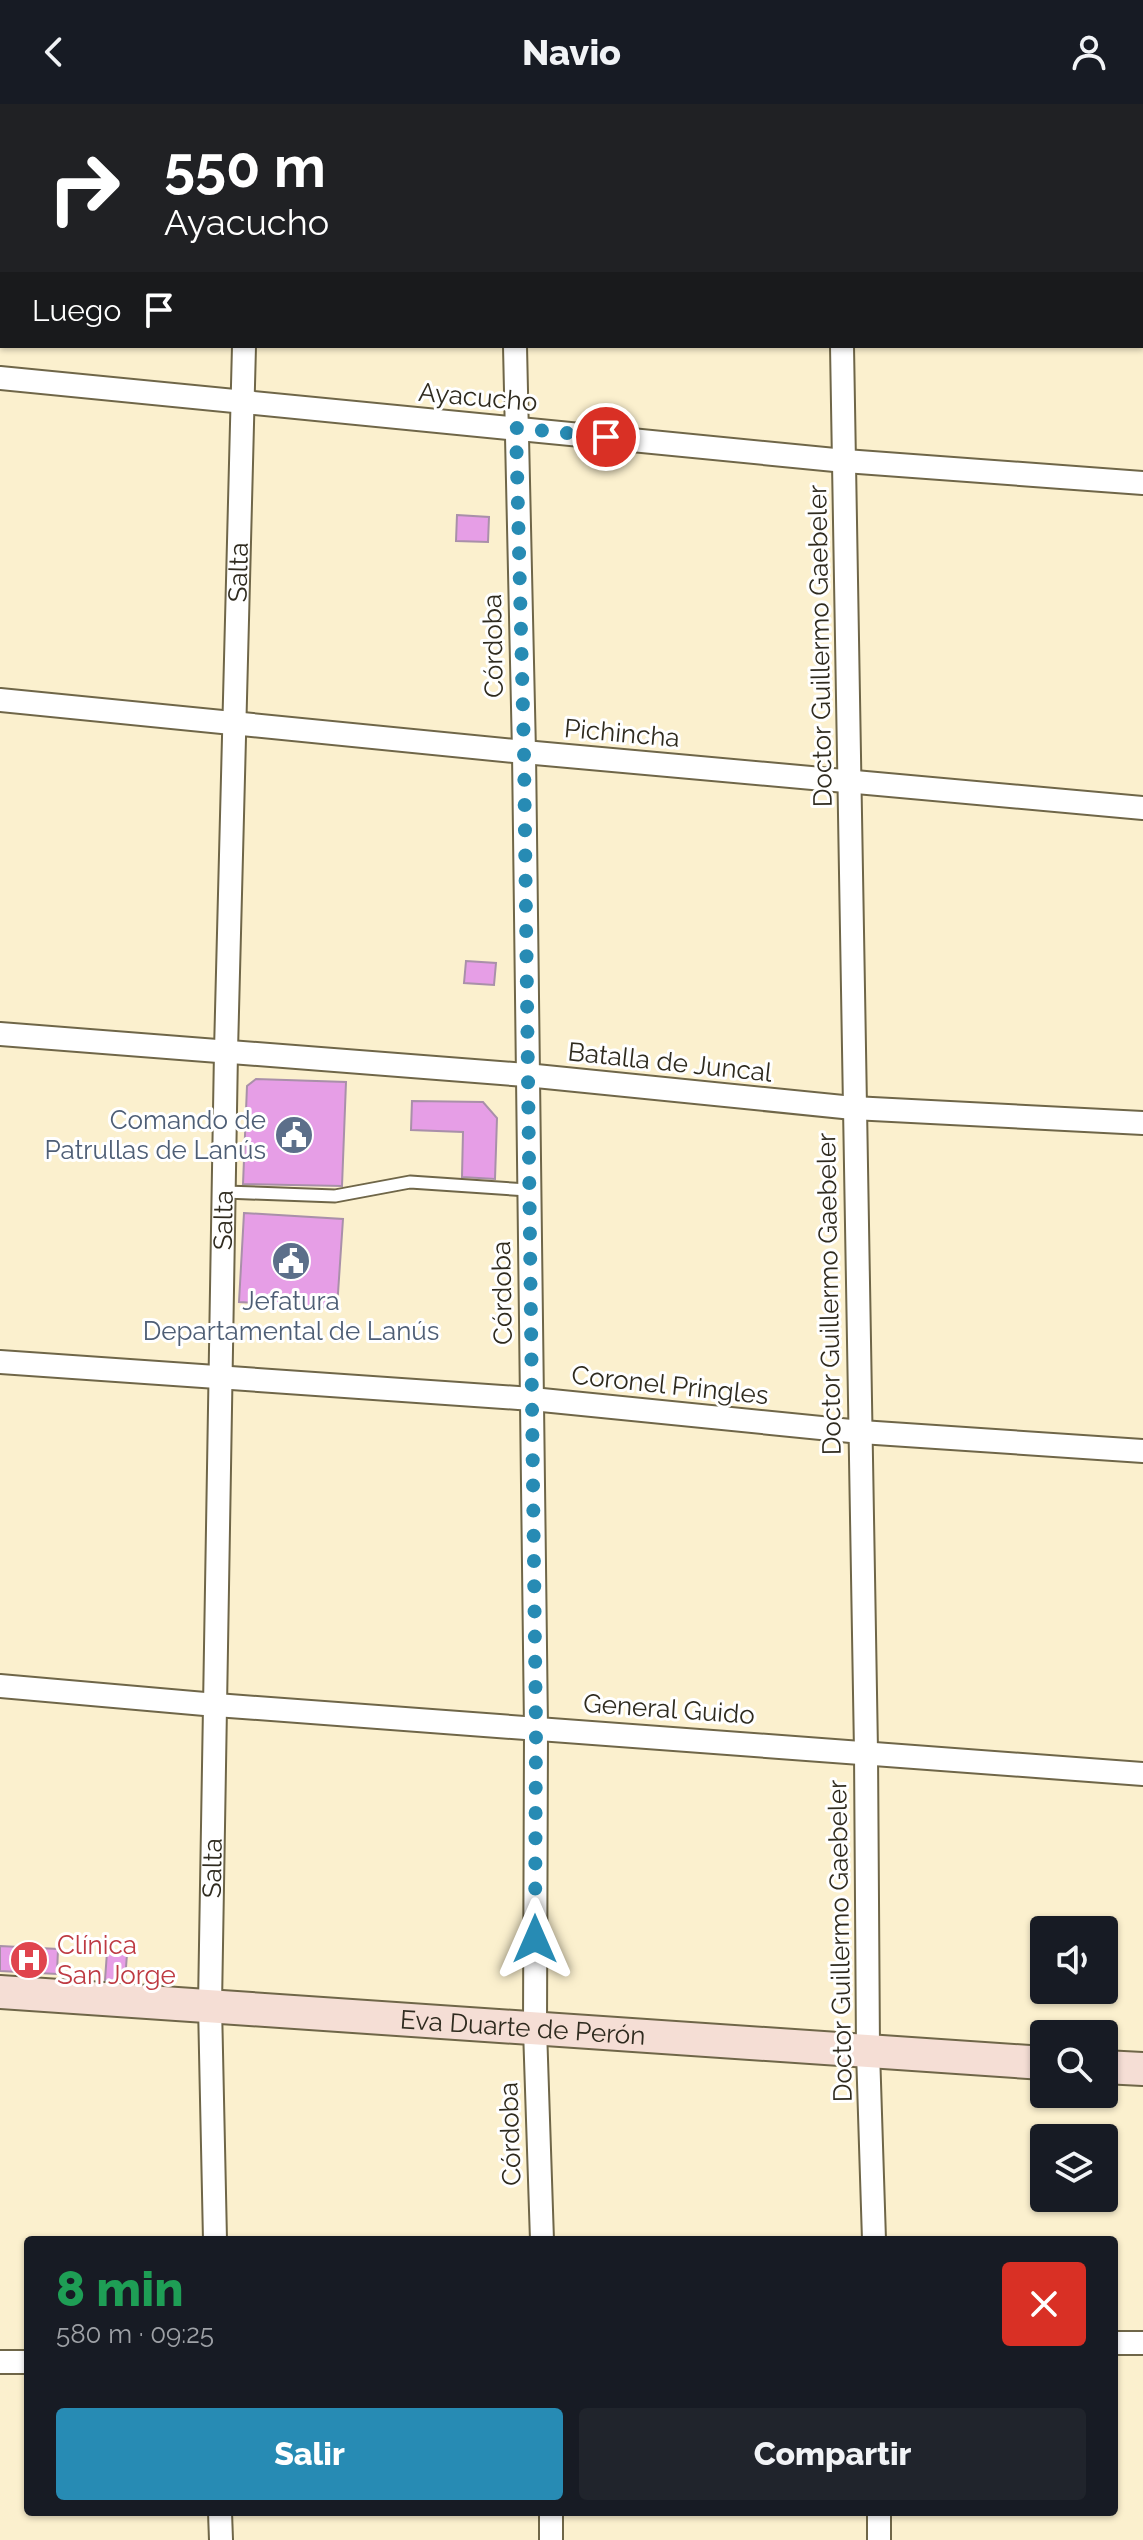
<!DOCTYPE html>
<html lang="es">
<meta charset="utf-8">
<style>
:root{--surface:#171b24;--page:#20242c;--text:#f1f3f6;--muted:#9ea1a6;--accent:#278bb4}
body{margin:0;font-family:Raleway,sans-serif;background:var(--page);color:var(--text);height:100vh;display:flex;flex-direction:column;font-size:30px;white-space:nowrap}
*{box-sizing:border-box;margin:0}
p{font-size:26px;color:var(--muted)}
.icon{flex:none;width:44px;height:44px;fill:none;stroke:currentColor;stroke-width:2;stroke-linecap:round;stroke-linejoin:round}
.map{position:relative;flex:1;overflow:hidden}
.panel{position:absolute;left:24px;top:2132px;width:1094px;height:280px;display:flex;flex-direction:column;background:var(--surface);border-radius:8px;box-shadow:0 2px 6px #0004}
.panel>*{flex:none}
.banner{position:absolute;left:0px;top:0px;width:1144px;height:244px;box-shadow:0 2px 6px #0004;background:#202124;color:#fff;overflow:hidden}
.buttons{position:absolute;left:1030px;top:1812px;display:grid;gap:16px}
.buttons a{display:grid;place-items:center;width:88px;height:88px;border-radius:8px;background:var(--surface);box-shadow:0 2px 6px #0004;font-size:40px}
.pin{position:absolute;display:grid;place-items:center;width:68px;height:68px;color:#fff;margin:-34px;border:4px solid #fff;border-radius:50%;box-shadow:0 2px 8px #0007}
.me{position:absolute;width:88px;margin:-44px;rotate:0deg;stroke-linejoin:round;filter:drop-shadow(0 0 6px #0008)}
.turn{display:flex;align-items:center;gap:28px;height:168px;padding:0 32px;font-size:36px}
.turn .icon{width:104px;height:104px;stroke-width:2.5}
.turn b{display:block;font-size:56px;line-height:68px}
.then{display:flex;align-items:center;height:76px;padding:0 32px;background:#0003;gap:16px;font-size:30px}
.round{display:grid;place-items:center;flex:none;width:84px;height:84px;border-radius:8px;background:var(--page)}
.headline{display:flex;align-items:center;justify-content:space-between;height:136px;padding:0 32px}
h1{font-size:48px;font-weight:800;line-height:60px;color:#1e9e55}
.cta{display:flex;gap:16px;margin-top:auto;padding:16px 32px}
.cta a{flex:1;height:92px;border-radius:8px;background:var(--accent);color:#fff;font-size:32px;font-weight:800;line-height:92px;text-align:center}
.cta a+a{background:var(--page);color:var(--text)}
header{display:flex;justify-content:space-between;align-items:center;height:104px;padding:0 32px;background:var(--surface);font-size:36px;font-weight:800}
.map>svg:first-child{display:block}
.building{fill:#e69ee6;stroke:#a990a9;stroke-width:2}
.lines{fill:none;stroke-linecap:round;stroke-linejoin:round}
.service-casing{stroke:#6f6648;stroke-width:15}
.minor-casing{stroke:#6f6648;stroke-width:26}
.tertiary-casing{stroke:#6f6648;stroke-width:32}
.secondary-casing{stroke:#6f6648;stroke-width:36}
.service{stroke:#fff;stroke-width:11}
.minor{stroke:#fff;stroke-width:22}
.tertiary{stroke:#fff;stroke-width:28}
.secondary{stroke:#f5ded5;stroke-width:32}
.route{stroke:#278bb4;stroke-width:14;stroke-dasharray:0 25.2}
.labels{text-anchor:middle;stroke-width:6;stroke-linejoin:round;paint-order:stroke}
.street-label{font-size:26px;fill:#2f2b1f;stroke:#fff}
.service-label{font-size:26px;fill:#4e5e75;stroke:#fff;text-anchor:end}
.health-label{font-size:26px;fill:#be3a42;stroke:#fff;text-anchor:start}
</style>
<header><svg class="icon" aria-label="back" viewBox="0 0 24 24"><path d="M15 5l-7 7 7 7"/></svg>Navio<svg class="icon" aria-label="person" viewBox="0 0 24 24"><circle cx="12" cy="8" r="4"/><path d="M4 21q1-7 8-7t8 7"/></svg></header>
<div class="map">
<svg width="1143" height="2436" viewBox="0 0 1143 2436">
<rect width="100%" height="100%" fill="#fbf0ce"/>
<g class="building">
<polygon points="457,411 489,413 488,438 456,437"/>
<polygon points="466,857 496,859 494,881 464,879"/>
<polygon points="256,975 346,978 342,1082 243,1080 247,982"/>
<polygon points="412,997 483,998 497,1014 495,1075 462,1073 463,1028 411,1026"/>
<polygon points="244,1109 343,1115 337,1204 239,1198"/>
<polygon points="0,1842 58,1845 57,1870 0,1867"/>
<polygon points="107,1848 127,1850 125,1877 105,1876"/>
</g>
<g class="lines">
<g class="service-casing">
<g id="service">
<polyline points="161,2 161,0"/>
<polyline points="225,1088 335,1092 410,1078 528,1086"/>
</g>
</g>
<g class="minor-casing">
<g id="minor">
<polyline points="510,0 510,2"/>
<polyline points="837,0 837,2"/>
<polyline points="0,36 2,5"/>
<polyline points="515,242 524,648 536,1624 535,1925 542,2136"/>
<polyline points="842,242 866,1647 868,1947 874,2136"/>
<polyline points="0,274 845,357 1143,379"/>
<polyline points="0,596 524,648 1143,704"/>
<polyline points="0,930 526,971 853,1004 1143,1019"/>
<polyline points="0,1258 532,1295 861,1328 1143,1347"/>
<polyline points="0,1582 216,1601 1143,1670"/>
<path id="s1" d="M215,2136L210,1901L226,947L244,242"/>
<polyline points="1114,2239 1143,2239"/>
<polyline points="0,2258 28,2258"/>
<polyline points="220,2408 221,2436"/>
<polyline points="551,2408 551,2436"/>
<polyline points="879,2408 879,2436"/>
</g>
</g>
<g class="tertiary-casing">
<polyline id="tertiary" points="252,2 252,0"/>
</g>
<g class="secondary-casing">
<g id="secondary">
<polyline points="93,0 100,2"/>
<polyline points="0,6 2,6"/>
<polyline points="1142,104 1143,104"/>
<path id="s2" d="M0,1888L1044,1959"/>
<polyline points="1104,1963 1143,1965"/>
</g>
</g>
<use href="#service" class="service"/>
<use href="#minor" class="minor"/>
<use href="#tertiary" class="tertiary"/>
<use href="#secondary" class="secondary"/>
</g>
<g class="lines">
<polyline class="route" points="535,1835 536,1624 524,648 516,324 606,333"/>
</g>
<defs>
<g id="civic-disc" transform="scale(2)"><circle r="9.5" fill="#5c6f8a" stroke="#fff"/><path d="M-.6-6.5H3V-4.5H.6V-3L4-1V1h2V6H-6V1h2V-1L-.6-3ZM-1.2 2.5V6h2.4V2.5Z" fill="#fff"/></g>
<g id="hospital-disc" transform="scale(2)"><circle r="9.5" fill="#e0444e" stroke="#fff"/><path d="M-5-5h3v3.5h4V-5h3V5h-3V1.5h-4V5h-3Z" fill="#fff"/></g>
</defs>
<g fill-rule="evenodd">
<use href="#civic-disc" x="294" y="1031"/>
<use href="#civic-disc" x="291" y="1157"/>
<use href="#hospital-disc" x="29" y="1856"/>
</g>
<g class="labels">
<g class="street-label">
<text transform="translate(478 293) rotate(5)" y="9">Ayacucho</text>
<text dy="9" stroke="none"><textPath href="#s1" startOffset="1668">Salta</textPath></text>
<text transform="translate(493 542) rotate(-91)" y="9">Córdoba</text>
<text transform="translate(820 542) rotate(-91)" y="9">Doctor Guillermo Gaebeler</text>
<text transform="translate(622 629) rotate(5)" y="9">Pichincha</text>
<text transform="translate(670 958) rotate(6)" y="9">Batalla de Juncal</text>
<text dy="9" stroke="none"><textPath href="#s1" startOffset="1020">Salta</textPath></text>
<text transform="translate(502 1189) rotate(-91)" y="9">Córdoba</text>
<text transform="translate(829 1190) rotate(-91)" y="9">Doctor Guillermo Gaebeler</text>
<text transform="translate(670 1281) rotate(6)" y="9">Coronel Pringles</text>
<text transform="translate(669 1605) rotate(4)" y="9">General Guido</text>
<text dy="9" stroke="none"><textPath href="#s1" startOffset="372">Salta</textPath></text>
<text transform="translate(840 1837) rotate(-91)" y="9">Doctor Guillermo Gaebeler</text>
<text dy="9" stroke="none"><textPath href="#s2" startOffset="524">Eva Duarte de Perón</textPath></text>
<text transform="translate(510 2030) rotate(-92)" y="9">Córdoba</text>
</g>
<g class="service-label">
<text x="266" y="1025">Comando de<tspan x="266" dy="30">Patrullas de Lanús</tspan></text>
<text x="291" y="1206" text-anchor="middle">Jefatura<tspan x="291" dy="30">Departamental de Lanús</tspan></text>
</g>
<g class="health-label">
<text x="57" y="1850">Clínica<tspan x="57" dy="30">San Jorge</tspan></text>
</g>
</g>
</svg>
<div class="buttons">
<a><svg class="icon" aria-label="sound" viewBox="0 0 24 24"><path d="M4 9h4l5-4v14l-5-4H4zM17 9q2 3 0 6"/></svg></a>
<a><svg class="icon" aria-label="search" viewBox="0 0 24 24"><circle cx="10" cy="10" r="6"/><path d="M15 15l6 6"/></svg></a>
<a><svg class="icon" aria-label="layers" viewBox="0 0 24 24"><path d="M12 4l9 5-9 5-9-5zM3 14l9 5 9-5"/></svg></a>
</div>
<div class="pin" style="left:606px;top:333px;background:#d93025"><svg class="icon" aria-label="arrive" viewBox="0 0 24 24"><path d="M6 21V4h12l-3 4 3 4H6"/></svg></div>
<svg class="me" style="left:535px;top:1835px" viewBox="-20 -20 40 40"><path d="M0-17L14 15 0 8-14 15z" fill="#278bb4" stroke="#fff" stroke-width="4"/></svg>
<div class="banner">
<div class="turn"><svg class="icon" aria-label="right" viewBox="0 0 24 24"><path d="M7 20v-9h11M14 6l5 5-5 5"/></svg><div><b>550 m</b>Ayacucho</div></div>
<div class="then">Luego<svg class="icon" aria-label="arrive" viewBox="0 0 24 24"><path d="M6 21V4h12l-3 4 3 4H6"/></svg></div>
</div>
<section class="panel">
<div class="headline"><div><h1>8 min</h1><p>580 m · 09:25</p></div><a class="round" style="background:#d93025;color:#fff"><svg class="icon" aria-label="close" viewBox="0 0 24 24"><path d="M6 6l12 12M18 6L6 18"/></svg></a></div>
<div class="cta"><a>Salir</a><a>Compartir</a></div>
</section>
</div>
